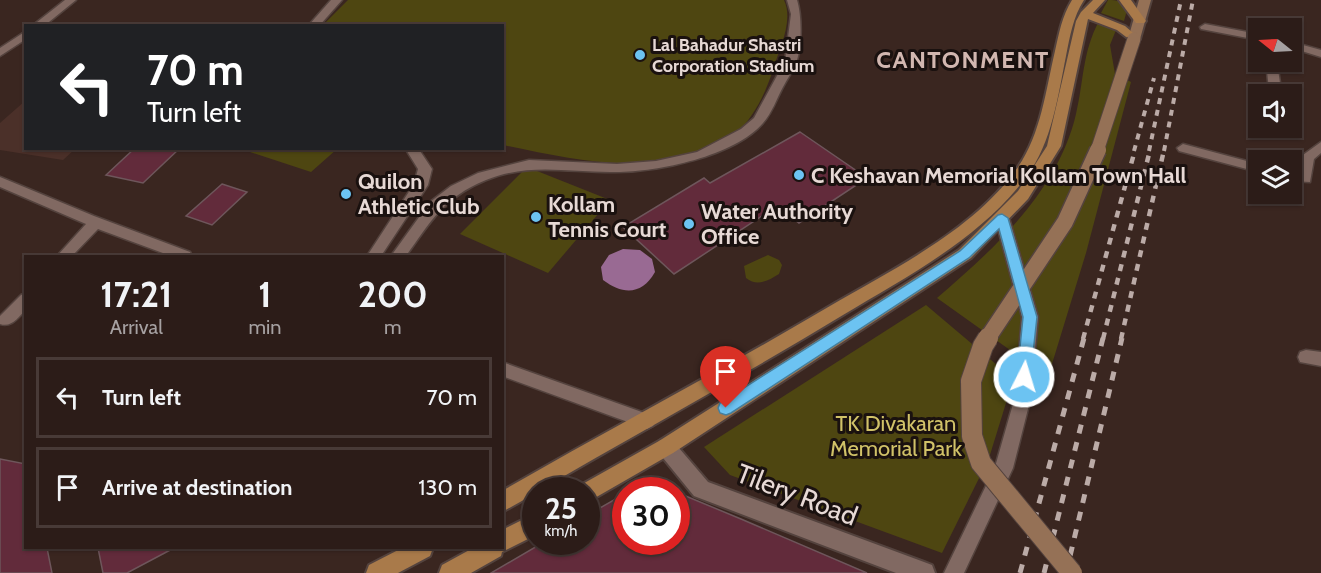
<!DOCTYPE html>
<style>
:root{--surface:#2c1c18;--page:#342521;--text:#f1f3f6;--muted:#a6a1a2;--line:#483a37}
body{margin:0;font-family:Cabin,sans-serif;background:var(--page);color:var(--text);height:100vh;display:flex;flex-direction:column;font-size:22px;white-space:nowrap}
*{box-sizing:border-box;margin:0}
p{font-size:20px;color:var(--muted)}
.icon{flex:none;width:33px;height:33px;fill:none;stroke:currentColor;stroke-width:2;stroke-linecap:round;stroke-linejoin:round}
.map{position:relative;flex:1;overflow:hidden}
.sheet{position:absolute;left:24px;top:255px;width:480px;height:294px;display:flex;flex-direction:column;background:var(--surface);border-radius:0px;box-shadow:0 2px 4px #0004,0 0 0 2px var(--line)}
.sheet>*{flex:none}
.hud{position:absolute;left:24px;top:24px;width:480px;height:126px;border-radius:0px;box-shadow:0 2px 4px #0004,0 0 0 2px var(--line);background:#202124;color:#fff;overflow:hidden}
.needle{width:39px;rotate:288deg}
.buttons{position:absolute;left:1248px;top:18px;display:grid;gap:12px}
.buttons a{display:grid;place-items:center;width:54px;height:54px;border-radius:0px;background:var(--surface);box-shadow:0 2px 4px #0004,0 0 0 2px var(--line);font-size:30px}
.speed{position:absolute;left:522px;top:477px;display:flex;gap:12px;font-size:30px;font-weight:700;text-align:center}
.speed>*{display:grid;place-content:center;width:78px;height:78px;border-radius:50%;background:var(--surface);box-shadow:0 2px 4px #0004,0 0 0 2px var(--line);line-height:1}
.speed small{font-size:15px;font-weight:400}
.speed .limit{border:9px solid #d22;background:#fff;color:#111}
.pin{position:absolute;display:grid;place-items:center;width:51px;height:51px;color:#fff;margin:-62px -26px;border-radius:50% 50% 50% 0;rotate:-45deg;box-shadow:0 0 6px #0007}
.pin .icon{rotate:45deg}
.me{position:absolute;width:66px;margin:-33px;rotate:5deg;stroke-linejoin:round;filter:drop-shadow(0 0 4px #0008)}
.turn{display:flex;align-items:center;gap:21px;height:126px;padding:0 24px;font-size:27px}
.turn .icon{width:78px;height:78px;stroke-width:2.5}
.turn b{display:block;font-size:42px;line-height:51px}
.eta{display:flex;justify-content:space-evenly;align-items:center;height:102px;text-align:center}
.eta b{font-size:36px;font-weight:700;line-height:42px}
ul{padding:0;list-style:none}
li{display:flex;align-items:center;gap:18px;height:81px;margin:0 12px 9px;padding:0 12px;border:3px solid var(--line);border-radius:0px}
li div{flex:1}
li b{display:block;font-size:22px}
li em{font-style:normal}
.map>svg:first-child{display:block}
.built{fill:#4b3029}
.green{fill:#4e4611}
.water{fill:#996a93}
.building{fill:#622b3b;stroke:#6e565b;stroke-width:1.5}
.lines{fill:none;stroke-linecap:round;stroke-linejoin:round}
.minor-casing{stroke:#54433e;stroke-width:3}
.tertiary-casing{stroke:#54433e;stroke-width:4}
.secondary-casing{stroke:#54433e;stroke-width:4}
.primary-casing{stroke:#54433e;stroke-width:4}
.minor{fill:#816962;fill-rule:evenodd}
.tertiary{fill:#816962;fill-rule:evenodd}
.secondary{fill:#957156;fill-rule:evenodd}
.primary{fill:#a97a4a;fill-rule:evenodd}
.rail-far2{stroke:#bbaba7;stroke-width:4;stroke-dasharray:6 6;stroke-linecap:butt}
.rail-far1{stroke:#bbaba7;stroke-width:4.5;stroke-dasharray:7 7;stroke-linecap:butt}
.rail{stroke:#bbaba7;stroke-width:5;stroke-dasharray:9 9;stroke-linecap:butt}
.secondary-bridge-far2-casing{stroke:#54433e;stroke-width:15;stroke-linecap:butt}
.secondary-bridge-far1-casing{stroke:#54433e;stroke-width:19;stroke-linecap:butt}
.secondary-bridge-casing{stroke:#54433e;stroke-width:22;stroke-linecap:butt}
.secondary-bridge-far2{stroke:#957156;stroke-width:13}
.secondary-bridge-far1{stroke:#957156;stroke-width:16}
.secondary-bridge{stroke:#957156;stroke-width:20}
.route{fill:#6cc3f2;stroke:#467f9d;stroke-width:1.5}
.poi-dot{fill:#6cc3f2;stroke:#1a110f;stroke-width:2}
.labels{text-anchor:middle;stroke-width:6;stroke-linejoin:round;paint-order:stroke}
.far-poi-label{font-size:18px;font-weight:bold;fill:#e7d9d5;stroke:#1a110f;text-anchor:start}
.poi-label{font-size:22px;font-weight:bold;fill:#e7d9d5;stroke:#1a110f;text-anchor:start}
.park-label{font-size:22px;fill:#d1c268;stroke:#1a110f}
.far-district-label{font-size:24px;font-weight:bold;letter-spacing:1.5px;fill:#d2b7b0;stroke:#1a110f}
.near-street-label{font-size:27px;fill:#e7d9d5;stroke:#1a110f}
</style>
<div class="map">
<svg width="1321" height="573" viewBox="0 0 1321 573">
<rect width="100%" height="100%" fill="#3a2620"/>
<polygon class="built" points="25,101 26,148 75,149 63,160 0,150 0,123"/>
<g class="green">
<path d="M348,0H784C794,21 779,49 773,70C765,94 755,115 737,133C728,142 712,146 700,150C690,153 680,158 670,160C614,170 557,156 503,145L502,26H322Z"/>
<path d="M1108,0C1117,0 1122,1 1127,10L1124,21L1101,13Z"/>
<path d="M1099,21L1116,30L1110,45L1115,74L1131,82L1086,253L1048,377L937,298C994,249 1058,191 1076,114C1084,81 1082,53 1099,21Z"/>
<polygon points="245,149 245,148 337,149 311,172 244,150"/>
<polygon points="527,167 610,200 548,273 460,234"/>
<path d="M768,255L779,260L782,265L779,274C768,281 757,287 746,278L744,266Z"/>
<polygon points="926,305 1010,376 1006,403 989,458 942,553 730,475 704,447"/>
</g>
<path class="water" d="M623,249L640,250L652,259L655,272C642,295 623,295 603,280L601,267L609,255Z"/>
<g class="building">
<polygon points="800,132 867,178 799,223 777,206 674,274 623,227 704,178 710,183"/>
<polygon points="135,148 180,148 143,183 106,175"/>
<polygon points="222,184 247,192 212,225 186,216"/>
<polygon points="0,459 26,464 26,548 47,548 52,573 0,573"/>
<polygon points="676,492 741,519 867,573 491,573 544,542 586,542 586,516 626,493 626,542 676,542"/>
<polygon points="98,548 174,548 127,573 103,573"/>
</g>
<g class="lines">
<g class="minor-casing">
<g id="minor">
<polygon points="65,0 76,0 44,26 32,26"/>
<polygon points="331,0 342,0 319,26 308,26"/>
<path d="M787,0H797C802,16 802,47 796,63C793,71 787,79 783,87C777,98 772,113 763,123C735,156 658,172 616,172C571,173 530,162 486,180C444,197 431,221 406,256H391L430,202L451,186L478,173L529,160L617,164L656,161L697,152L741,129L754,118L785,61L791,14Z"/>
<polygon points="1205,24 1258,34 1258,40 1201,29 1200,27"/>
<polygon points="26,31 26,39 0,56 0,48"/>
<polygon points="1292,42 1321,50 1321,57 1292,48"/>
<polygon points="1266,62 1277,62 1281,90 1279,93 1271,93 1269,90"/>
<polygon points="1321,142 1321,153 1314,159 1310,182 1292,181 1292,173 1299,174 1303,155"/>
<polygon points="1183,144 1258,164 1258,172 1179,151 1177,148"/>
<polygon points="405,148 418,148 432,169 428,185 381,256 367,256 414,184 418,169"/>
<polygon points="0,177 94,216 190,252 192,256 171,256 98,229 72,256 57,256 86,224 0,187"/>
<polygon points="1002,213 1009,218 1038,317 1031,397 1013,468 964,573 944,573 995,467 1015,397 1022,317 995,218"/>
<path d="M26,293V310C18,317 12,328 0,324V316L21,295Z"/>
<polygon points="1306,350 1321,352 1321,366 1300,362 1298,357 1300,352"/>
<polygon points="502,362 653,416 656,421 653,426 647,429 502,376"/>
</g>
</g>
<g class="tertiary-casing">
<polygon id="tertiary" points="666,438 673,441 708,482 924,562 932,565 935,573 896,573 694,496 659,453 656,447 659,441"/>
</g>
<g class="secondary-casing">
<polygon id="secondary" points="1139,0 1151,0 1140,39 1134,43 1128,39"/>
</g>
<g class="primary-casing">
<g id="primary">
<path d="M1072,0H1084C1073,17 1070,36 1066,56C1058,96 1052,142 1027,176C981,238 908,276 843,315C743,376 641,431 540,490H536V493L502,512V491C611,428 722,370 830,306C895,268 974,230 1018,167C1041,134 1046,89 1055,51C1059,33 1062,16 1072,0Z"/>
<polygon points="1093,0 1105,0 1093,13 1125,26 1140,39 1134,43 1117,30 1088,19 1061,146 1028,199 971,258 673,453 586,503 586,490 577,490 579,486 659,441 959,250 1018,191 1047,146 1076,21 1081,12"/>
<polygon points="1119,0 1131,0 1146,21 1144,23 1136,23"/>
<polygon points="536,513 536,535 502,552 501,556 471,573 439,573 442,565 473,548 502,548 502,530"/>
<polygon points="402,548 433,548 430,556 398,573 366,573 369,565"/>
</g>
</g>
<use href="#minor" class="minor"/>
<use href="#tertiary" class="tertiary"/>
<use href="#secondary" class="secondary"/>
<use href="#primary" class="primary"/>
<g class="rail-far2">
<polyline points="1134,151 1154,78"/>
<polyline points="1149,151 1181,0"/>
<polyline points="1164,151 1193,0"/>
</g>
<g class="rail-far1">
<polyline points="1083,339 1135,150"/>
<polyline points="1103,339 1150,150"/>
<polyline points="1121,339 1164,150"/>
</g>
<g class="rail">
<polyline points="1020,573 1084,338"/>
<polyline points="1044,573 1103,338"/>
<polyline points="1066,573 1122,338"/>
</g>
<g class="secondary-bridge-far2-casing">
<polyline id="secondary-bridge-far2" points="1097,151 1134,39"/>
</g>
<g class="secondary-bridge-far1-casing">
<polyline id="secondary-bridge-far1" points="987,339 1065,222 1098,150"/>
</g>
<g class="secondary-bridge-casing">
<polyline id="secondary-bridge" points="988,338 983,346 971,381 972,436 981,463 1072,573"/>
</g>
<use href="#secondary-bridge-far2" class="secondary-bridge-far2"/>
<use href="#secondary-bridge-far1" class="secondary-bridge-far1"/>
<use href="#secondary-bridge" class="secondary-bridge"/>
</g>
<polygon class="route" points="1002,214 1008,218 1037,317 1030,381 1024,383 1019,381 1017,377 1023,317 999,229 969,258 731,413 726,415 720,413 718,408 720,403 960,251 998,215"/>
<g class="poi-dot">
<circle cx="640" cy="55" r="6"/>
<circle cx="799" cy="175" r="6"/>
<circle cx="346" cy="194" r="6"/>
<circle cx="536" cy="217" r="6"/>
<circle cx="689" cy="224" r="6"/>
</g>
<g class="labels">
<g class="far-poi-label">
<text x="652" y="51">Lal Bahadur Shastri<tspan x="652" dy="21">Corporation Stadium</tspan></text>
</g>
<g class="poi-label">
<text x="811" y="183">C Keshavan Memorial Kollam Town Hall</text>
<text x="358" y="189">Quilon<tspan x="358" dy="25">Athletic Club</tspan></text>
<text x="548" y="212">Kollam<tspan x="548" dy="25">Tennis Court</tspan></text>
<text x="701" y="219">Water Authority<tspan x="701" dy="25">Office</tspan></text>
</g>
<g class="park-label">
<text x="896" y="431">TK Divakaran<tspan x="896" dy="25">Memorial Park</tspan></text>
</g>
<g class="far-district-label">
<text x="963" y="68">CANTONMENT</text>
</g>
<g class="near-street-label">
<text transform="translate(797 495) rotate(21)" y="9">Tilery Road</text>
</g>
</g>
</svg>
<div class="buttons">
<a><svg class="needle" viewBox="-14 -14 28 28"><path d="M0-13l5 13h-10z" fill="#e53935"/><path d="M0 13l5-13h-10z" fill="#a6a1a2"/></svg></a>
<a><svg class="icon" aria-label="sound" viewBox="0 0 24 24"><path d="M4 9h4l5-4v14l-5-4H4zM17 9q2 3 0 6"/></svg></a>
<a><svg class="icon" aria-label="layers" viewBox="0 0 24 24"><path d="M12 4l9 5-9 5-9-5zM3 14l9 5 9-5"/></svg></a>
</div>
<div class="speed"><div>25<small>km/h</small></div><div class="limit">30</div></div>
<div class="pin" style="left:726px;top:408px;background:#d93025"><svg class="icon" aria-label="arrive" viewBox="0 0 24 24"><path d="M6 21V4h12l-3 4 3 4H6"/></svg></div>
<svg class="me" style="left:1024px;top:377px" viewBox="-20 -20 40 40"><circle r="17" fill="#6cc3f2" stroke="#fff" stroke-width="3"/><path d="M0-11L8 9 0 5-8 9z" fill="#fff"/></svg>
<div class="hud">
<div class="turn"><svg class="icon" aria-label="left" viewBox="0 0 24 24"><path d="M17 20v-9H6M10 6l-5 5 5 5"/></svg><div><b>70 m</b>Turn left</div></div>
</div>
<section class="sheet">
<div class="eta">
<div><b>17:21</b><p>Arrival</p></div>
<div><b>1</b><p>min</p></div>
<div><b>200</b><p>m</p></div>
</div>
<ul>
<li><svg class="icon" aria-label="left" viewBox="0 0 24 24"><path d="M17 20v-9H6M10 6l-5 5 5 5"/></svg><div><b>Turn left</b></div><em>70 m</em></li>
<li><svg class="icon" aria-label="arrive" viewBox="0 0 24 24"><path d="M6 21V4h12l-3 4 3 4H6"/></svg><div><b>Arrive at destination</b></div><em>130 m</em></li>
</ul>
</section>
</div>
